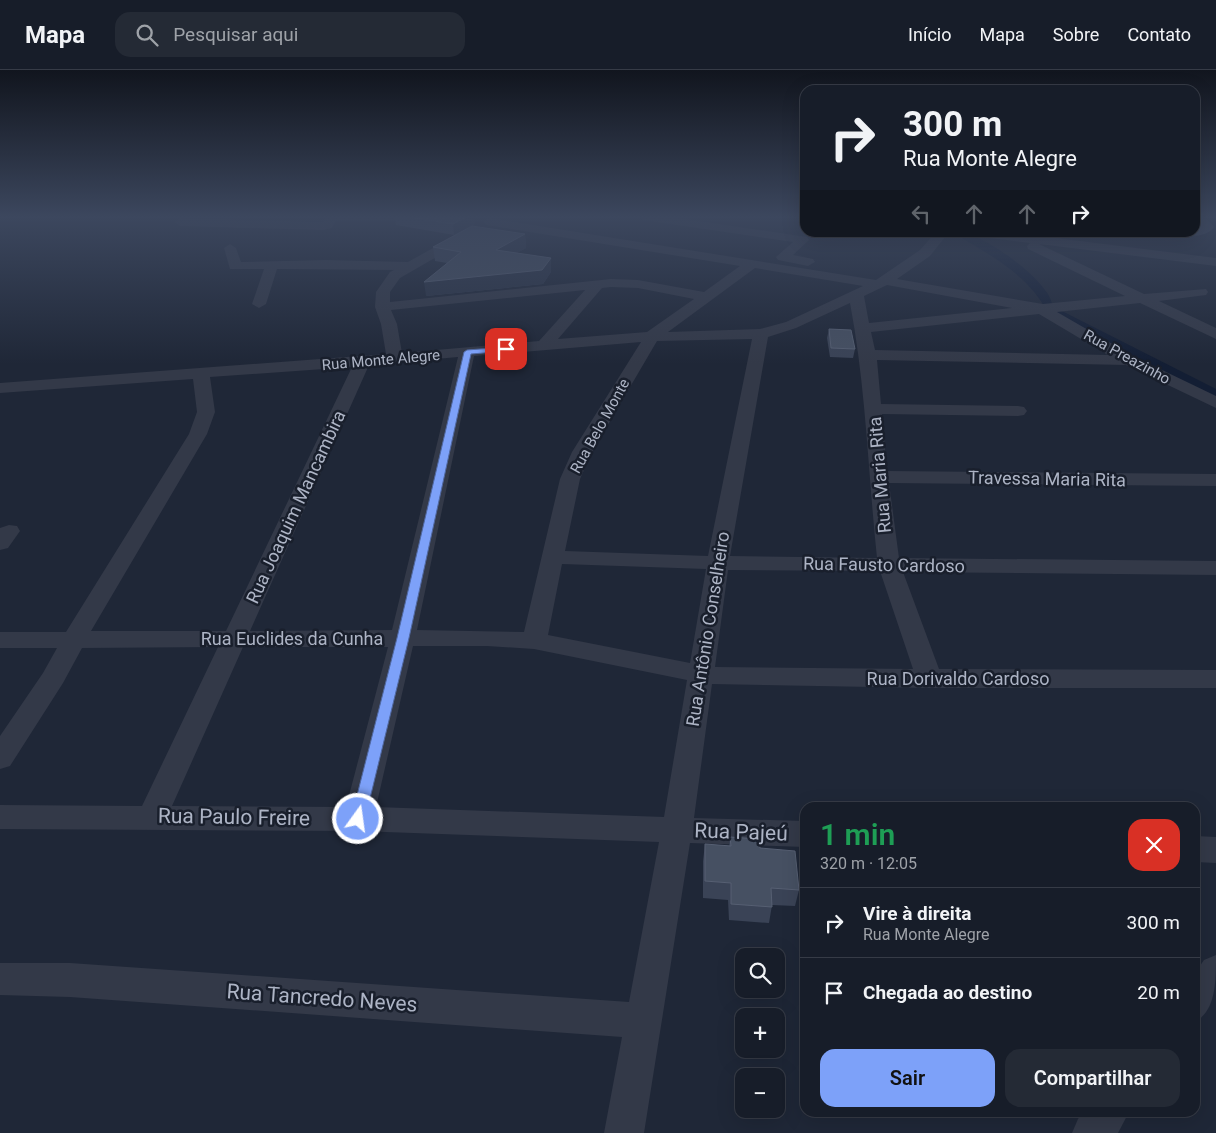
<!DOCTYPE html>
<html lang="pt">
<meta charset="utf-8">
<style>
:root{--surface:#171d29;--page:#242a35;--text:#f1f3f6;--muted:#9ea2a8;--line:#363b46;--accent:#7da1f9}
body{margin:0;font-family:Roboto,sans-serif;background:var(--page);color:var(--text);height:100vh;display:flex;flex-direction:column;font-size:19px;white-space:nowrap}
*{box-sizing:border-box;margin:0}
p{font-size:16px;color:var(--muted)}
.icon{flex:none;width:28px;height:28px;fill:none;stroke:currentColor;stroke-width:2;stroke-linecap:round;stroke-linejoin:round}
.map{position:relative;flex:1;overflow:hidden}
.drawer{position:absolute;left:800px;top:732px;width:400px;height:315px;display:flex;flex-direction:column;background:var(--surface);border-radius:15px;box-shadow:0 5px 20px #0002,0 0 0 1px var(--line)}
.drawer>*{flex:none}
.guide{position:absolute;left:800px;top:15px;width:400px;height:152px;border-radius:15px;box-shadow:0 5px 20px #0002,0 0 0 1px var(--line);background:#171d29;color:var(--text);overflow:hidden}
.controls{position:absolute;left:735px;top:878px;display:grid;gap:10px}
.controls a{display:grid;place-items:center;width:50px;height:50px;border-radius:10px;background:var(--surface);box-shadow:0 5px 20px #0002,0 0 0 1px var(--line);font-size:25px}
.pin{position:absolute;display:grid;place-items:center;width:42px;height:42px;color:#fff;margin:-21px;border-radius:10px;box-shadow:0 2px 8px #0006}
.me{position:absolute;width:55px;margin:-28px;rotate:14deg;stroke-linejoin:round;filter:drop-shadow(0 0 4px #0008)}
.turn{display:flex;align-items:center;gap:18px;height:105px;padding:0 20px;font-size:22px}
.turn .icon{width:65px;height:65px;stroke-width:2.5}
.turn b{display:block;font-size:35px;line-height:42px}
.lanes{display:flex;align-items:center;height:48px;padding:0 20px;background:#0003;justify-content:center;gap:25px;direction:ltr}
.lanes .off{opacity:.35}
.round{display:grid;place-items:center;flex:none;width:52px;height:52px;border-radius:15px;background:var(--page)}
.overview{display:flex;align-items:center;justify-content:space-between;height:85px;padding:0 20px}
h1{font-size:30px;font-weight:600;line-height:38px;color:#1e9e55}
.action{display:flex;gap:10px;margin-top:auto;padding:10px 20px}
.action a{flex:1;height:58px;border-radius:15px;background:var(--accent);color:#111;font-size:20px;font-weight:600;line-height:58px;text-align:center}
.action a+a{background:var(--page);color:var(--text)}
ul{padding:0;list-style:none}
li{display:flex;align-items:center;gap:15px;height:70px;padding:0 20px;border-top:1px solid var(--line)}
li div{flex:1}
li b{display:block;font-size:19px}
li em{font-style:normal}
header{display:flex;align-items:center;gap:30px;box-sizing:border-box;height:70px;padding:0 25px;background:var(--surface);border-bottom:1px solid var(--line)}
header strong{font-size:24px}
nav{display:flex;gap:28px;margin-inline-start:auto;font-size:18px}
.search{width:350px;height:45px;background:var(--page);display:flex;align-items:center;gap:12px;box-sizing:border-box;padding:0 18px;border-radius:15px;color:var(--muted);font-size:19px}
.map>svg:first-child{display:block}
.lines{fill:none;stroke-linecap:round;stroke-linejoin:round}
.canal{fill:#131e34;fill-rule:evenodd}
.street{fill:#333948;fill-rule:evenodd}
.secondary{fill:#41485b;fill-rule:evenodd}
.wall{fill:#3a4356}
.shaded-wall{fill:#2a3345}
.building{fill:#465062;stroke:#565f72}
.route{fill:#7da1f9;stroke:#5169a2}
.labels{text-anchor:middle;stroke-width:5;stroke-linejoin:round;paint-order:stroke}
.far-street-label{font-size:15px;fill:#adb4c5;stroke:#191f2c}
.street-label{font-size:18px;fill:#adb4c5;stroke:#191f2c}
.near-street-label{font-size:21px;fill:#adb4c5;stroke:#191f2c}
</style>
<header>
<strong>Mapa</strong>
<div class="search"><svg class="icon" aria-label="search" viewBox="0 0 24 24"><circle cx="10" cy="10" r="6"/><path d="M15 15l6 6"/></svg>Pesquisar aqui</div>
<nav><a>Início</a><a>Mapa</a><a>Sobre</a><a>Contato</a></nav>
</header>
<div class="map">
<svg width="1216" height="1063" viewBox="0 0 1216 1063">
<rect width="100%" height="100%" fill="#1f2737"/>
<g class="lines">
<path class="canal" d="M960,163C981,161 1053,214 1052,236L1216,319V329L1047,242C1032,209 993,186 960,167Z"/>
<g class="street">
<polygon points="325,146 402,146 396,150 336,150 332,158 323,160 180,156 174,152 180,148 323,152"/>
<polygon points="637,146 665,146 807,167 809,170 793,185 813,189 815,192 808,196 778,190 776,187 793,172 643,150"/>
<path d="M490,148L876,210L920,180L936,162H949L930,186L897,209L1043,234L1125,226L1028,179L1027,176L1030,173L974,166L968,162H1009L1216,188V196L1039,174L1144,224L1206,219L1208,222L1206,225L1159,231L1216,258V269L1140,233L1057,242L1135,287L1216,326V338L1126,295L877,290L881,334L1018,336L1024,337L1027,341L1024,345L1018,346L882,344L887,401L1216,404V416L889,413L899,488L1216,491V505L903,502L939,599L1216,600V618H930L712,614L694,748L805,751V777L690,773L644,1063H604L622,967L70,927L0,925V893H70L629,932L659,772L358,761L0,759V735L142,736L218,577L82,578L63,613L10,696L0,699V666L43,603L57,578H0V562H66L189,364L197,342L193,309L0,323V313L386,284L381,254L375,237L376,222L390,202L394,200L277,199L266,234L259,238L252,234L264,199H230L224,178L230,174L236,178L241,192L326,190L408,192L458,164H466L468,167L466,170L400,208L390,222V232L611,209L638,210L704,222L740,196L486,155L484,152L486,149ZM755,198L863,216L786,252L760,259L668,262ZM887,215L1012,238L869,253L864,226ZM611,217L638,218L694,229L647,262L558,269L602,218ZM585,220L539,271L402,283L397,254L391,240ZM850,233C866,317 868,403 877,488L730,486L768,267L796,258ZM1039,244L1108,285L875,280L871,262ZM752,269L708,486L565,481L580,409L592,382L657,271ZM641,272L572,382L560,409L524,562L417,560L474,286ZM458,287L392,560L250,561L369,295ZM352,297L226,561H91L207,364L215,342L210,307ZM562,494L706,499L690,593L548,565ZM728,500L880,501L913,599L715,597ZM413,576H487L534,579L687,610L664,747L376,737ZM243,577H388L346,737L172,736Z"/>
<polygon points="9,455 17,456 20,461 8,478 0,480 0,458"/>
<polygon points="1195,766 1216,767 1216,793 1195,792"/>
<path d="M1216,885C1216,912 1216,940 1195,952V903L1204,890Z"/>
<polygon points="1083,1042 1129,1042 1118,1063 1072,1063 1078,1049"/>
</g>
<path class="secondary" d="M1195,146C1202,146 1210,151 1214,157C1209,164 1198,167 1190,165L1188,162H1195Z"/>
</g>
<g class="wall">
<polygon points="395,146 474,146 475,154 454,165 396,155"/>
<polygon points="525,164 526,178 516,183 551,202 543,214 426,226 447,193 435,191 433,177"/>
<polygon points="829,259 855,279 853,288 830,287 827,268"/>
<polygon points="730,767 760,778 799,820 795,836 772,835 769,853 729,850 728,830 703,828 703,791 705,774 729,776"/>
</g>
<g class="shaded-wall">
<polygon points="468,146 474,146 475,154 454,165 453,154"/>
<polygon points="525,164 526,178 497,194 496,180"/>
<polygon points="551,188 551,202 543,214 426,226 424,212"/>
</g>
<g class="building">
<polygon points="402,146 468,146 453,154"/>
<polygon points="472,156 525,164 496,180 551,188 542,200 424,212 461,182 433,177"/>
<polygon points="829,259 851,260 855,279 831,278"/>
<polygon points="730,767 759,769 760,778 795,781 799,820 771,818 772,837 731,834 731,813 705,811 705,774 731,776"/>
</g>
<linearGradient id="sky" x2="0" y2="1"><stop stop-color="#11151e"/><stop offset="0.5" stop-color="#3c475e"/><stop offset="1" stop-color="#3c475e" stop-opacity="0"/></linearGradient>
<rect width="1216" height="294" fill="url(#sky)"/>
<polygon class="route" points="506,277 509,277 509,281 471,284 409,568 365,749 363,753 353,753 351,749 397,568 464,282 467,280"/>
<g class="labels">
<g class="far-street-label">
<text transform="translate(1127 287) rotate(29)" y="5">Rua Preazinho</text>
<text transform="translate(381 290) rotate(-5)" y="5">Rua Monte Alegre</text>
<text transform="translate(600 356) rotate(-61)" y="5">Rua Belo Monte</text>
</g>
<g class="street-label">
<text transform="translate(880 405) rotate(-95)" y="6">Rua Maria Rita</text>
<text transform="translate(1047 409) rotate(1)" y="6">Travessa Maria Rita</text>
<text transform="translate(296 437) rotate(-65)" y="6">Rua Joaquim Mancambira</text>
<text transform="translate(884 495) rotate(1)" y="6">Rua Fausto Cardoso</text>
<text transform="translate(708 559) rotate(-81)" y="6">Rua Antônio Conselheiro</text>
<text x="292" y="575">Rua Euclides da Cunha</text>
<text x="958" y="615">Rua Dorivaldo Cardoso</text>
</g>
<g class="near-street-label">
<text transform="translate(234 747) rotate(1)" y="7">Rua Paulo Freire</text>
<text transform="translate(741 762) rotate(2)" y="7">Rua Pajeú</text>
<text transform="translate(322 928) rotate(4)" y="7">Rua Tancredo Neves</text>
</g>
</g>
</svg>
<div class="controls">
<a><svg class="icon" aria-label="search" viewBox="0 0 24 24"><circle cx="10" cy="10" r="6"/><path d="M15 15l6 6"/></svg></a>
<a>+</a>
<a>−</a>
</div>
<div class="pin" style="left:506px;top:279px;background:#d93025"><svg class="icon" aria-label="arrive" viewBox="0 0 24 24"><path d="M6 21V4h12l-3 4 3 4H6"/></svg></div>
<svg class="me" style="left:358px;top:749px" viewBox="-20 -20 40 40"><circle r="17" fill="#7da1f9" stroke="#fff" stroke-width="3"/><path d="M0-11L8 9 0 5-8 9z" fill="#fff"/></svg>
<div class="guide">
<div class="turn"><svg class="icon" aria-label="right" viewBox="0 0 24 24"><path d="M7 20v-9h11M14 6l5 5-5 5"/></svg><div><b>300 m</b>Rua Monte Alegre</div></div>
<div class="lanes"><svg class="icon off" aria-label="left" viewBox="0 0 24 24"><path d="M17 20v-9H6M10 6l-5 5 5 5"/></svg><svg class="icon off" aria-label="ahead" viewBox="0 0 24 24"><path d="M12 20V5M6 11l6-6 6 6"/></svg><svg class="icon off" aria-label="ahead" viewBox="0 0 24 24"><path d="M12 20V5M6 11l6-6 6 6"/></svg><svg class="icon" aria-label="right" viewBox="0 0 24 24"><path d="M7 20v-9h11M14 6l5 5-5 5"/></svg></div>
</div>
<section class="drawer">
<div class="overview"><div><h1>1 min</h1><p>320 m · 12:05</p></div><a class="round" style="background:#d93025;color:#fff"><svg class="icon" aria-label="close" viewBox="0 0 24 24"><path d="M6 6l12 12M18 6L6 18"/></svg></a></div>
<ul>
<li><svg class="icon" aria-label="right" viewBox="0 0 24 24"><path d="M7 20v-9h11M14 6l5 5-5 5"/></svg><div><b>Vire à direita</b><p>Rua Monte Alegre</p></div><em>300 m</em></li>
<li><svg class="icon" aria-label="arrive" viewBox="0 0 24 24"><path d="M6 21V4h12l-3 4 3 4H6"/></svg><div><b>Chegada ao destino</b></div><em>20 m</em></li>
</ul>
<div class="action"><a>Sair</a><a>Compartilhar</a></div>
</section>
</div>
